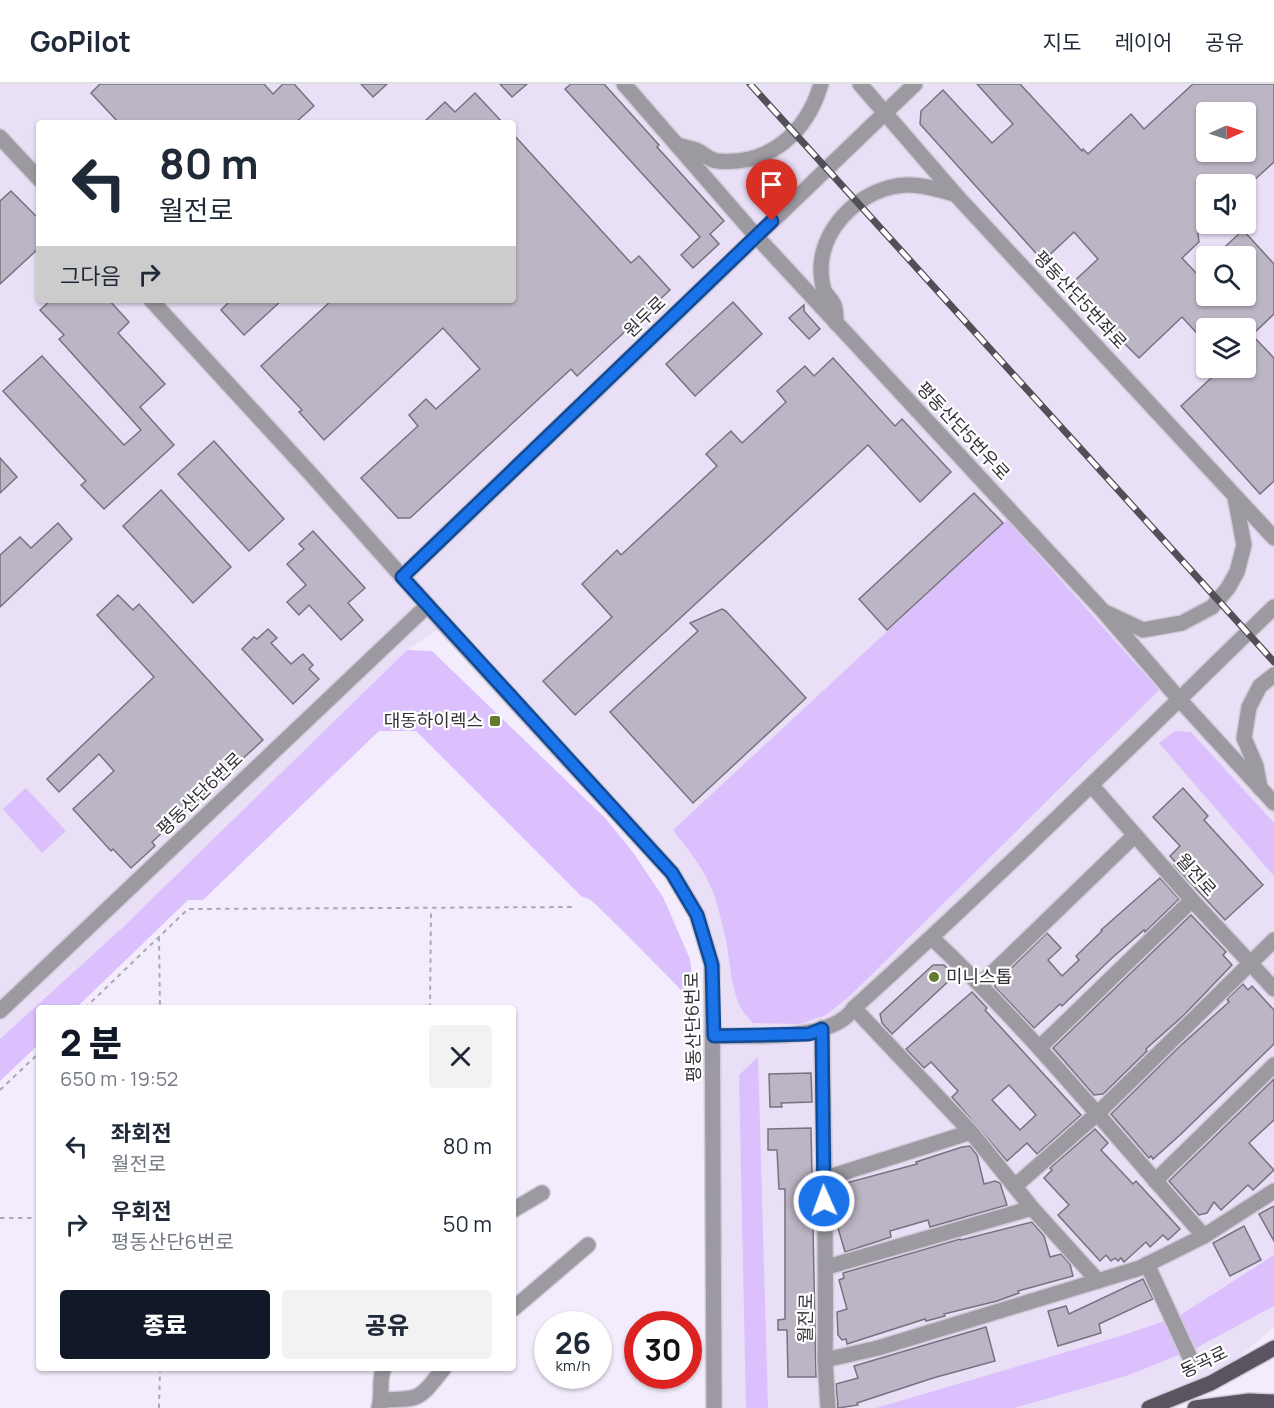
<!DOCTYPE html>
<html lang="ko">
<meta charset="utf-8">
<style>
:root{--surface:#fff;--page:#f2f2f3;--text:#1f2937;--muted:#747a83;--line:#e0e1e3;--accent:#111827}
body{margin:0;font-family:Manrope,"Noto Sans KR",sans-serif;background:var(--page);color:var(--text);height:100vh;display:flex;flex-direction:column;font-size:22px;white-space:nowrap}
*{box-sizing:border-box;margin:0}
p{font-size:20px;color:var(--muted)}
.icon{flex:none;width:33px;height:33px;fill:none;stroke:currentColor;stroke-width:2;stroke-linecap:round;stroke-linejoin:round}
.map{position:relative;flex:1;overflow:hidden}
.side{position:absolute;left:36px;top:921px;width:480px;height:366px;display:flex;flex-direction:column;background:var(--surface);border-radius:6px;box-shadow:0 2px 4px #0004}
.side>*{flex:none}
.top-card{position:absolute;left:36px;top:36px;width:480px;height:183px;border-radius:6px;box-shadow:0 2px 4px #0004;background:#fff;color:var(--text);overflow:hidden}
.needle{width:39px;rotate:87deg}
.controls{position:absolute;left:1196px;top:18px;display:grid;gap:12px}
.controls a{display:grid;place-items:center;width:60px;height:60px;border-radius:6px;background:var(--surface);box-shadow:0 2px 4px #0004;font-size:30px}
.speed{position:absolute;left:534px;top:1227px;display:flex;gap:12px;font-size:30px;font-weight:700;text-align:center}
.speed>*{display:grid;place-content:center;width:78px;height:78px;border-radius:50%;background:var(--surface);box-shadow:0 2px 4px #0004;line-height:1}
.speed small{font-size:15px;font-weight:400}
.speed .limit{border:9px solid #d22;background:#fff;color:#111}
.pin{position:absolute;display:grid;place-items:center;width:51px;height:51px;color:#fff;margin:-62px -26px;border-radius:50% 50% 50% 0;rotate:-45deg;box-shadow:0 0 6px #0007}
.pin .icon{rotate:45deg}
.me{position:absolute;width:66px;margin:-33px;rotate:358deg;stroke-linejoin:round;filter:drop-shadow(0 0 4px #0008)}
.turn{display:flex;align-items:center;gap:21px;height:126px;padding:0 24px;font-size:27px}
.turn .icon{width:78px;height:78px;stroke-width:2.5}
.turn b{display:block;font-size:42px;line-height:51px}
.then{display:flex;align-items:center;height:57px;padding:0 24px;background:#0003;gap:12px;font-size:22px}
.round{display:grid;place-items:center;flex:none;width:63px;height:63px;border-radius:6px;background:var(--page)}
.headline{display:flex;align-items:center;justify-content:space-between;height:102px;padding:0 24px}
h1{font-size:36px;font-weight:800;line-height:45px;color:var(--accent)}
.action{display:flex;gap:12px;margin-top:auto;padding:12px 24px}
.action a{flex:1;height:69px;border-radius:6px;background:var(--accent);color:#fff;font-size:24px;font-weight:800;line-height:69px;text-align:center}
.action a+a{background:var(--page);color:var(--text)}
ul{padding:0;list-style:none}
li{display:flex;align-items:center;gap:18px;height:78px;padding:0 24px}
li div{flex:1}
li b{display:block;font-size:22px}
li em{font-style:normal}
header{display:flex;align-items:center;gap:36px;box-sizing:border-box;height:84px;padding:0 30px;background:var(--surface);border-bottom:2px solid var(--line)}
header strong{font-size:28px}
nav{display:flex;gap:33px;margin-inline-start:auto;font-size:21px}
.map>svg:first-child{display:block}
.built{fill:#e9dff6;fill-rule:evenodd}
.green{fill:#dbc0fd}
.building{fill:#bcb5c5;stroke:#787280;stroke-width:1.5;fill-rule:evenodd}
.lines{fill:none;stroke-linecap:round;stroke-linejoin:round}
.minor-casing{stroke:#d0cad9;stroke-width:18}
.major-casing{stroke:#d0cad9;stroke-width:18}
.path{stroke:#aca7b3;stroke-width:2;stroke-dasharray:4.5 4.5;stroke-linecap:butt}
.minor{stroke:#9c99a0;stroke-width:15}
.major{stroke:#59545f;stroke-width:15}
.rail-casing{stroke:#524f57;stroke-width:7}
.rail{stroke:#fff;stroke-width:4.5;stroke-dasharray:14;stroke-linecap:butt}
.route-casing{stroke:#114b97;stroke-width:15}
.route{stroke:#1a73e8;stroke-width:10}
.poi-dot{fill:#637c2f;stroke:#fff;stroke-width:2}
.labels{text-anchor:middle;stroke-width:4.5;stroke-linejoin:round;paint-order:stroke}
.street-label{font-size:18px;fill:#333137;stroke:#fff}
.poi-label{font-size:18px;fill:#333137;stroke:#fff;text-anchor:end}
</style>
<header>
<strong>GoPilot</strong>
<nav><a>지도</a><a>레이어</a><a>공유</a></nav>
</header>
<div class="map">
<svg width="1274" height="1324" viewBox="0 0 1274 1324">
<rect width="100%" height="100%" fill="#f3ecfc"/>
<path class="built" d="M0,0H1274V1242L1211,1299L1149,1324H714L712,881L672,789L445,541L407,566L122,844L0,955ZM1206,28H1245V68H1206ZM39,39H513V216H39ZM1206,100H1245V140H1206ZM1206,172H1245V212H1206ZM1206,244H1245V284H1206Z"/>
<g class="green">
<path d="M1007,436L1159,606L851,911L826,931L800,940L753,939C730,918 732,886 726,857C723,841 718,823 713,808C704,785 688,765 673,746Z"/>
<polygon points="407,566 432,567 605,734 632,767 663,813 690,875 696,928 683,908 627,851 591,816 581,812 416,647 379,647 203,816 188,816 76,924 39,924 39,960 0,997 0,955 122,844"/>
<polygon points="1175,647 1191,648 1274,739 1274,792 1159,659"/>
<polygon points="26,704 66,747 42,769 3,725"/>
<polygon points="758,973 768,1324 746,1324 739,991"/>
<polygon points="1274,1171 1274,1222 1198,1263 1126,1292 1014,1324 876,1324 1124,1251 1179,1232"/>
</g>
<g class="building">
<polygon points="100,0 264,0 273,10 283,0 294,0 314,22 295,39 119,39 91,9"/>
<polygon points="361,0 387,0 373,13"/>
<polygon points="500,0 527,0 512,13"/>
<polygon points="571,0 604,0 659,61 657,63 724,137 710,150 719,160 693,184 681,171 700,153 565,5"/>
<path d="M977,0H1020L1082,67L1083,65L1088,70L1131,30L1144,45L1193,0H1274V78L1250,100H1206V141L1198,149L1199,158L1182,174L1197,190L1206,181V212H1245V172H1215L1243,146L1274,180V230L1252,251L1274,274V397L1260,410L1181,322L1222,284H1245V244H1206V259L1182,233L1139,274L1068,203L1098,175L1074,148L1043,177L920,40L921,27L943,6L992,59L1013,40ZM1206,28H1245V68H1206Z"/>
<polygon points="475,9 503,39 423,39 445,18 455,28"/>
<polygon points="513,50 631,179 639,172 670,206 577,292 571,285 410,434 398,434 361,394 418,342 409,331 426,315 436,325 480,285 443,244 324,356 299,328 302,326 261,282 332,216 513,216"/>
<polygon points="11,107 39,135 39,164 0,200 0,117"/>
<polygon points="51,216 109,216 129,238 118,249 165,300 140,323 174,361 104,425 81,401 86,397 3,307 42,272 124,361 141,346 59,255 64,251 40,226"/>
<polygon points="231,216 282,216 244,251 221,226"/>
<polygon points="733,218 762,250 695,312 666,280"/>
<polygon points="804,221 804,227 820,245 809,255 789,234"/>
<polygon points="833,274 895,342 902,335 951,388 920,418 868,361 575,631 543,597 612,533 582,500 617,466 621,471 717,382 706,370 731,347 742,359 786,318 777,307 805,282 814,292"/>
<polygon points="214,357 284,435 249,467 178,390"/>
<polygon points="0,374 17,393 0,409"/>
<polygon points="161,406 231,483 193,519 123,442"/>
<polygon points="974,409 1003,439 887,546 859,515"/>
<polygon points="58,439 72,455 0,523 0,471 20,453 31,464"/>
<polygon points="313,447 365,504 348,519 363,536 341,556 309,521 299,531 287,518 306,501 287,480 304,465 299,460"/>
<polygon points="118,511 133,526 139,520 263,656 152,758 155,762 131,784 113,765 111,767 73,725 114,687 99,670 59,708 47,695 154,593 97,531"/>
<polygon points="722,525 726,527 806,614 693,719 610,628 698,547 690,539"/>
<polygon points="268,545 277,554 271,559 291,580 303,570 313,581 309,585 319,595 293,620 242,565 254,553 257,555"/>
<polygon points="1183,704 1208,732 1204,736 1263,801 1225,836 1174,781 1176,779 1170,772 1180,762 1153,733"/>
<polygon points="1160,794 1179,815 1145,848 1144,846 1112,874 1062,922 1060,920 1034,944 995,903 995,900 1047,849 1061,864 1048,876 1062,892 1079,876 1076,872 1102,847 1101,846"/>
<polygon points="1191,831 1226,868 1223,871 1232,881 1184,931 1146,965 1147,967 1103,1010 1094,1011 1053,964"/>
<polygon points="933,881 944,881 954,892 892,950 882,939 880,930"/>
<polygon points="1243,900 1248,906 1252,902 1274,926 1274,960 1180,1051 1153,1075 1151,1072 1149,1074 1111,1030 1179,963 1229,918 1227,915"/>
<path d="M972,908L987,924L985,926L1081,1031L1037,1070L1027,1059L1007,1077L952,1013L958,1007L931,978L924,984L906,965ZM1009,1001L1036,1031L1020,1046L992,1016Z"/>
<polygon points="811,989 812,1018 781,1019 782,1023 770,1023 769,990"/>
<polygon points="1274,995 1274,1036 1249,1059 1274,1086 1253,1106 1248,1101 1221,1126 1214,1118 1207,1129 1199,1131 1169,1097"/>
<polygon points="811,1044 816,1293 788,1293 787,1246 778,1246 778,1236 785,1235 785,1105 779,1105 777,1066 768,1066 768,1045"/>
<polygon points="1095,1045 1108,1059 1101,1066 1133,1100 1136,1097 1180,1145 1168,1156 1163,1151 1150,1163 1146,1158 1124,1178 1121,1174 1118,1177 1115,1174 1111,1177 1106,1171 1100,1177 1058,1131 1069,1121 1044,1094 1052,1086 1050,1084"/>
<polygon points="970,1062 977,1071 984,1100 995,1097 1000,1099 1007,1121 930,1143 928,1136 890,1147 891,1153 845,1168 836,1137 840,1136 835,1116 835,1102 917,1080 916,1078 962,1063"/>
<polygon points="1274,1122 1274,1157 1259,1130"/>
<polygon points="1032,1138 1044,1152 1050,1173 1061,1170 1070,1180 1073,1192 1018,1207 1019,1209 997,1217 944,1230 945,1232 926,1237 925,1235 847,1260 846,1255 842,1256 838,1251 837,1228 847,1225 839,1196 844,1194 843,1189 960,1155 961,1156"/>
<polygon points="1244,1142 1261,1176 1230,1192 1213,1159"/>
<polygon points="1143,1195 1153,1215 1099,1240 1101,1249 1058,1262 1048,1227 1066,1222 1069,1230"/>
<polygon points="986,1243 995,1277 933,1294 857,1319 858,1321 838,1324 836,1300 858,1294 854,1282"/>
</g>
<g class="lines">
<g class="minor-casing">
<g id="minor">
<polyline points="624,0 756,152 1104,528 1179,615 1274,719"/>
<polyline points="860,0 955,110 1274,454"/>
<polyline points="0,53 39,95"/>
<path d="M678,61C684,63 690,64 696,66C703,69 709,76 717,77C770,82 807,48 821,0"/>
<polyline points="151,216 309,388 445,541 672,789 697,831 712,881 714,1324"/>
<path d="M836,239C836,234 836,226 834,221C832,216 826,211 824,206C822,200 821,190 821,183C823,140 864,103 906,101C923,100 939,106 955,110"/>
<polyline points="402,493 915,0"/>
<polyline points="1107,529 1143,546 1182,539 1212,523 1228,504 1237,488 1244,461 1235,413"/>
<polyline points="1092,702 1192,816 1274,905"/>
<polyline points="1260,704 1256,682 1244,654 1249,623 1260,602 1274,591"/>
<path d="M932,854C1030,946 1114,1051 1204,1152"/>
<polyline points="981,900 1135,751"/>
<polyline points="854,924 971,1048 1032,1124 1098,1197"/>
<polyline points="0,927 427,522"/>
<path d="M822,944C823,1055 827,1166 825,1276L878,1264L1140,1184L1204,1152L1274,1107"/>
<path d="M714,952C752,951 831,959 854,924C998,794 1135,658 1274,523"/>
<polyline points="1040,963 1192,816"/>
<polyline points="823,1095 971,1048"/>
<polyline points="1155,1097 1274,981"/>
<polyline points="1015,1102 1098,1029 1274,856"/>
<polyline points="513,1126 542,1109"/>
<polyline points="1147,1180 1192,1278"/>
<polyline points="827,1183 1032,1124"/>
<polyline points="513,1225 588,1161"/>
<polyline points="825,1276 828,1324"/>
<path d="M381,1316C423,1315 418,1316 444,1284"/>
<path d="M379,1324C383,1311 378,1296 384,1284"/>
</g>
</g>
<g class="major-casing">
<g id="major">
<polyline points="1149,1324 1211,1299 1274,1264"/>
<polyline points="1195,1324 1249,1317 1274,1318"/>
</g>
</g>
<g class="path">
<polyline points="159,853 160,924"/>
<polyline points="85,924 188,825 575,823"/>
<polyline points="430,924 431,825"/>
<polyline points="0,1006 39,969"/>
<polyline points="0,1134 39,1134"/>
<polyline points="159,1324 160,1284"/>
</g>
<use href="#minor" class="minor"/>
<use href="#major" class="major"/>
<g class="rail-casing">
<polyline id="rail" points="750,0 1274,578"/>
</g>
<use href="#rail" class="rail"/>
</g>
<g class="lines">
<g class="route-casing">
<polyline id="route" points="772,137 402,493 672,789 697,831 712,881 714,952 809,950 822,945 824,1117"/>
</g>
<use href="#route" class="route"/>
</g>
<g class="poi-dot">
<rect x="489" y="631" width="12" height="12" rx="3"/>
<circle cx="934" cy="893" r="6"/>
</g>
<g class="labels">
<g class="street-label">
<text transform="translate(1080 216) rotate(47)" y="6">평동산단5번좌로</text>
<text transform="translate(645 233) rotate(-44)" y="6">원두로</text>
<text transform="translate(963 347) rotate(47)" y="6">평동산단5번우로</text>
<text transform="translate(200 710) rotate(-44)" y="6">평동산단6번로</text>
<text transform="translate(1196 791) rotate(48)" y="6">월전로</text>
<text transform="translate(693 943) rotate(-91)" y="6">평동산단6번로</text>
<text transform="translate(806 1234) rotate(-89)" y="6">월전로</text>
<text transform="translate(1204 1278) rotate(-26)" y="6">동곡로</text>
</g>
<g class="poi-label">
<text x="483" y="643">대동하이렉스</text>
<text x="946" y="899" text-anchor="start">미니스톱</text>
</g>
</g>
</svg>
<div class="controls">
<a><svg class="needle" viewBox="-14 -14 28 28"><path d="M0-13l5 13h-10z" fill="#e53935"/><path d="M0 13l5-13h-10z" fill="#747a83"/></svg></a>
<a><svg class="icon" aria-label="sound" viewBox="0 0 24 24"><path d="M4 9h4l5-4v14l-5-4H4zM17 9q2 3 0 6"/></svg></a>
<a><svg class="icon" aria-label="search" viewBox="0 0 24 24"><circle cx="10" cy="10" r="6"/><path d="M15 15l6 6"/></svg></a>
<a><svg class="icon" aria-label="layers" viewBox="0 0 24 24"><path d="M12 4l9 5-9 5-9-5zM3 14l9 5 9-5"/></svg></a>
</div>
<div class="speed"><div>26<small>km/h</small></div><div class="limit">30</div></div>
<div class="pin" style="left:772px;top:137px;background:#d93025"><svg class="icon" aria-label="arrive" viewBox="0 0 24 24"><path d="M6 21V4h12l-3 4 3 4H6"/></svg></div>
<svg class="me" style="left:824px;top:1117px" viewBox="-20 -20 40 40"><circle r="17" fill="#1a73e8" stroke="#fff" stroke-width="3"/><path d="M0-11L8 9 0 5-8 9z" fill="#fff"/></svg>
<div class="top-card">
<div class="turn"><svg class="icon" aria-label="left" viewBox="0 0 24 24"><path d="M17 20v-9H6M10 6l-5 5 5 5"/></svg><div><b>80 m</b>월전로</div></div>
<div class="then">그다음<svg class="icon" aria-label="right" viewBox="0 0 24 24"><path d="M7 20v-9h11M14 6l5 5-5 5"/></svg></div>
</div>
<section class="side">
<div class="headline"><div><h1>2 분</h1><p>650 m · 19:52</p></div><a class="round"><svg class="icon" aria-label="close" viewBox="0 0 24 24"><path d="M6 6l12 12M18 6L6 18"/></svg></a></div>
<ul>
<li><svg class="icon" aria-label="left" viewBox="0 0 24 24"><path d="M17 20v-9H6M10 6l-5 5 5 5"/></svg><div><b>좌회전</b><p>월전로</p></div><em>80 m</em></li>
<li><svg class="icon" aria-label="right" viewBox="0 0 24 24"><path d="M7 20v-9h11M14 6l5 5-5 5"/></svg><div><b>우회전</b><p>평동산단6번로</p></div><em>50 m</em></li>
</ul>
<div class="action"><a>종료</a><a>공유</a></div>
</section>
</div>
